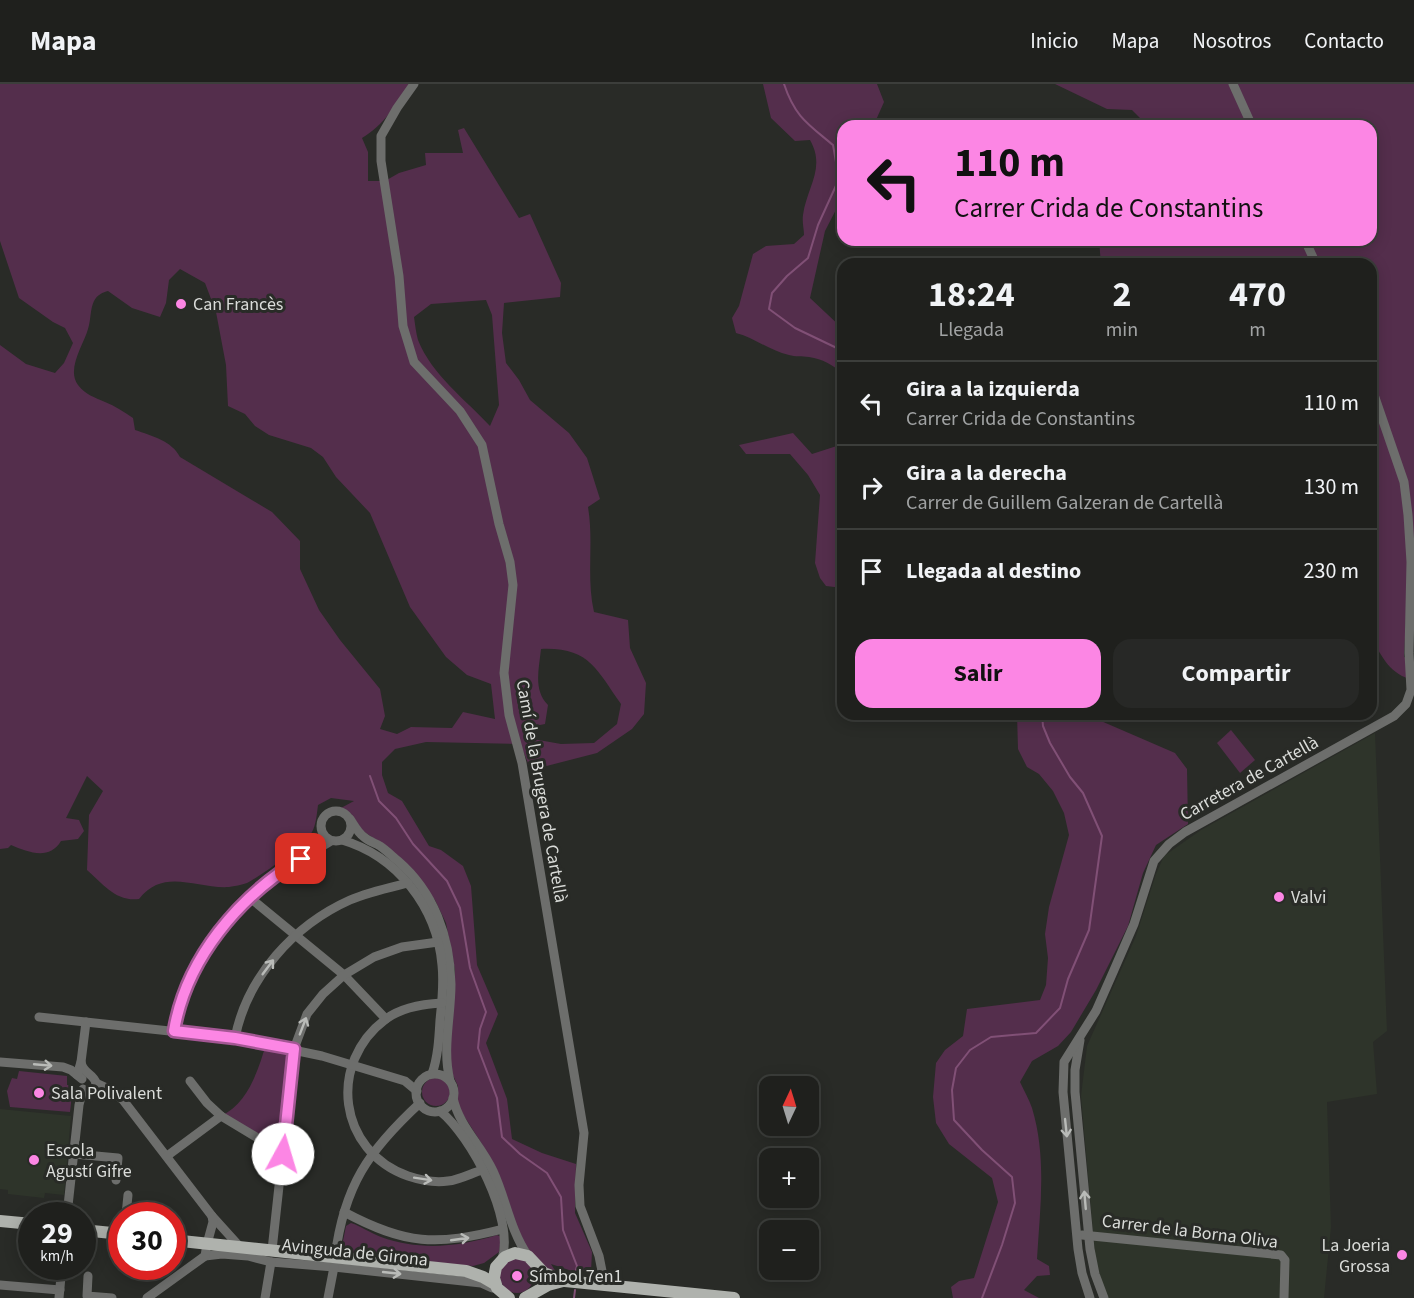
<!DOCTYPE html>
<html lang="es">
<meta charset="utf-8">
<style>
:root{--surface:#1f201d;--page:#272826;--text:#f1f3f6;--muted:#a1a3a4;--line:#3c3e3b;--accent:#fc86e4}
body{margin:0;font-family:"Source Sans 3",sans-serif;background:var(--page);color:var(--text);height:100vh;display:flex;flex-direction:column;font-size:22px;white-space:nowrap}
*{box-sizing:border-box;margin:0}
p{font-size:20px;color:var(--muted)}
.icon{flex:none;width:33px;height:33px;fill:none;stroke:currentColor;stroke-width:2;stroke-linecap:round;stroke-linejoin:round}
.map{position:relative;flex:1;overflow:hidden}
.side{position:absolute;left:837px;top:174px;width:540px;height:462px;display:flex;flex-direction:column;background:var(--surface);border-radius:18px;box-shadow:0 3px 15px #0003,0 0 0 2px var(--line)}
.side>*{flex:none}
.top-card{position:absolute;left:837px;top:36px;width:540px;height:126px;border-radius:18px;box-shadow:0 3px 15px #0003,0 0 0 2px var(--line);background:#fc86e4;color:#111;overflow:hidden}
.needle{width:39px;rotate:4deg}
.controls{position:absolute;left:759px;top:992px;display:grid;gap:12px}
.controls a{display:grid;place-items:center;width:60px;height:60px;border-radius:12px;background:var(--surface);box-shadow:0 3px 15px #0003,0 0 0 2px var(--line);font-size:30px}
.speed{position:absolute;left:18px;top:1118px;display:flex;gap:12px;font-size:30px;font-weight:700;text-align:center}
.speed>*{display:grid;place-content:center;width:78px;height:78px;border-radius:50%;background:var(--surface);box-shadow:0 3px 15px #0003,0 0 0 2px var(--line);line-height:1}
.speed small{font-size:15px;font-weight:400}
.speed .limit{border:9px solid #d22;background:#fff;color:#111}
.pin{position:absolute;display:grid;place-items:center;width:51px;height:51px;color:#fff;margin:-26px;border-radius:12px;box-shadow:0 3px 9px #0006}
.me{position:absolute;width:66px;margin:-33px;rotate:6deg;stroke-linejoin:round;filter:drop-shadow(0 0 4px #0008)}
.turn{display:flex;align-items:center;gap:21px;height:126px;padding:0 18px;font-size:27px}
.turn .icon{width:78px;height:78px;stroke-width:2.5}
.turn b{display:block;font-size:42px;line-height:51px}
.eta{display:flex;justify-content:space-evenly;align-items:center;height:102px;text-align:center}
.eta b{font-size:36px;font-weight:700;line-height:42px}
.primary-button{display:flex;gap:12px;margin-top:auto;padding:12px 18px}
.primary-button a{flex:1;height:69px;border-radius:18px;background:var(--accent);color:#111;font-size:24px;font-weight:700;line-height:69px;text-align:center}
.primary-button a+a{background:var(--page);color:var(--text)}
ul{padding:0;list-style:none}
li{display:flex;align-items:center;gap:18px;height:84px;padding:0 18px;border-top:2px solid var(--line)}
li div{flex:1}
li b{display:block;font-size:22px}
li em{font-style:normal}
header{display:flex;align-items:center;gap:36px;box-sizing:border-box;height:84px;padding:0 30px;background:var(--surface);border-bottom:2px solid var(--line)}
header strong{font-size:28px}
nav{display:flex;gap:33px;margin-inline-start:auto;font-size:21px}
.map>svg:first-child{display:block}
.built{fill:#2e342a}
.green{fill:#542e4c;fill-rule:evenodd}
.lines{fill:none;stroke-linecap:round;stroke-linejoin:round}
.stream{stroke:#815076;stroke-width:2}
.minor{stroke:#6d6e6c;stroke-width:9}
.major{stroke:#afb2ad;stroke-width:12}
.oneway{stroke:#b9bbb8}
.route-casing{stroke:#a45794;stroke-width:15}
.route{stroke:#fc86e4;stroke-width:10}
.poi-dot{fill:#fc86e4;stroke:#292b27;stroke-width:2}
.labels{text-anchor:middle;stroke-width:6;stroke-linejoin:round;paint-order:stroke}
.poi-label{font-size:18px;fill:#dadcd9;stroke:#292b27;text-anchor:start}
.street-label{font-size:18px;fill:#dadcd9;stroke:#292b27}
</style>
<header>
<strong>Mapa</strong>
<nav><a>Inicio</a><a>Mapa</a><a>Nosotros</a><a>Contacto</a></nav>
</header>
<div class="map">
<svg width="1414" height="1214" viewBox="0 0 1414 1214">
<rect width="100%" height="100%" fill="#292b27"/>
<g class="built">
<polygon points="1375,649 1387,947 1373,958 1377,1010 1327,1018 1331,1143 1324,1214 1108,1214 1103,1204 1095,1170 1081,1012 1087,962 1136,852 1156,790 1164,772 1201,746"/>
<polygon points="0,1025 71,1032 64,1111 45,1109 44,1114 8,1110 8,1106 0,1105"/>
</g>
<g class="green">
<path d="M0,0H409C396,21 384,41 362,54L368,68V97H385L399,89L426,81L425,69H463L458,46L464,44L519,134L530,130L561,199L560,213L504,219L502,249L506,279L519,296L530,316L569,349L587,374L600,415L588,423C594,458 586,493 594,528L628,536L630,564L646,599L644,630L632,645L597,669L531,686L520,660L426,658L395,665L382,678V691L388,709L402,717L429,762L441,766L463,782L471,802L477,881L498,930L486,959L507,1015L512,1055L542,1069L576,1080L575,1129L592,1168L591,1187H572L551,1180L559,1193L554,1192L526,1165L482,1060L457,1021L458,1002L450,985L449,973L455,886L446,839L435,816L390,765L363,747L351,730L341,724L354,717L331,714L318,721C317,729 316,741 312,748C304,761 261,792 247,799C242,801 234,802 229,803C196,805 164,783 139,815C116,818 103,800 87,786L89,731L103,707L87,692L66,734L79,736L84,747L78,755L61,757C49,777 28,768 11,761L8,764L0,765V261L26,280L55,289L64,279L73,259L65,244L53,238L19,214L0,157ZM180,185L205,199L216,228L226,281L228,322L245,330L255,342L269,351L311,364L323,373L336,393L370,429L410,523L446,573L467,591L491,600L495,635L463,628L452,644L411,643L397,650L380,645L385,632L380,605L340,556L319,526L300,485V457L272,428L180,373C172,357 152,352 135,346L133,334C124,328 115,322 105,318C94,313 86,311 78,301C66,285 84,260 88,245C91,236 90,225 94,217C97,211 103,208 108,207L132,224L160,233L166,219L169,196ZM486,216L492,231L499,321L490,342C465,315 432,291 418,256C416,249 415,240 414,233L431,220ZM541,565C589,563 596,585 621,620L617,640L594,659L561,660L533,655L535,642L545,640L548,621C533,606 539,585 541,565Z"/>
<path d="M763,0H877L884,18L876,36L871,42H843V112L825,147L810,214L843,245V289C832,281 823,275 809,273C802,272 795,273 789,271C770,267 755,254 736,249L732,234L739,222L753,170L766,162L794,160L804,151C804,145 802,138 803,131C807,103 826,84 810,56L795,57L771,34Z"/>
<path d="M1055,0H1414V489L1408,495L1404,573L1414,577V596C1390,591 1382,573 1371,553V180H1101L1099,156H1371V42H1144L1143,37L1132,26L1107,25Z"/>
<polygon points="793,349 812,370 843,360 843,504 826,502 820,494 815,479 820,411 808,391 790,370 746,370 739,361"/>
<path d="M1017,630H1100L1101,637L1175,669L1187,685L1188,740L1156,761L1143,789L1128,842L1096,906L1071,948L1058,962L1032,977L1020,998C1024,1007 1029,1015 1032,1024C1047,1073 1040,1125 1037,1175L1049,1182L1050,1191L1037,1192L1024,1206L1039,1214H953L951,1203L959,1197L974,1194L998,1118L992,1094L949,1060L936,1039L933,1013L936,979L945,966L963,952L967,925L1040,916L1046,901L1048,874L1045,850L1049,823L1069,751L1064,729L1053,707L1039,690L1027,683L1018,665Z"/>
<polygon points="1231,646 1255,676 1240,689 1217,659"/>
<path d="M266,960L294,965L283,1069L221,1032C248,1019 258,987 266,960Z"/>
<polygon points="19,987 67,992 67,1001 73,1001 70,1028 10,1023 7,1007 12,994 17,995"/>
<circle cx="436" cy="1008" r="14"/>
<path d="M351,1139C361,1142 370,1149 381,1153C420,1167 458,1163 497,1151L501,1153L499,1168L484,1179L473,1182L346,1169L344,1168L342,1162L346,1142Z"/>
<circle cx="517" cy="1192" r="17"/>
</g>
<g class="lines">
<g class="stream">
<path d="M784,0C795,33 808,40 833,61L839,95L818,141L808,174L787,192L772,209L769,225L795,244L843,267"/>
<polyline points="370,692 379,717 396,734 413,760 447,797 460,824 470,884 486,928 480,945 478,964 497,1014 502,1053 520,1070 547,1089 561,1113 563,1146 577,1182 576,1186"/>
<polyline points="574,1214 575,1206"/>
<polyline points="982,1214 1002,1161 1015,1119 1012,1093 982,1066 954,1036 952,1006 956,984 970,966 991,953 1036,949 1060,924 1068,895 1089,846 1102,752 1083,709 1070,693 1050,659 1043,642 1042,630"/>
</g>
<g class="minor">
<polyline points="414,0 397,24 381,52 381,77 399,192 403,242 414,278 460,327 482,361 499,440 510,478 513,501 504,589 509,631 522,679 584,1049 579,1101 580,1122 599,1172 605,1202"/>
<polyline points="1233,0 1252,42"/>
<polyline points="1305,156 1316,180"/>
<circle cx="336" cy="742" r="15"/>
<path d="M350,735C354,741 358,749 364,753C368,757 375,759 380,762C386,766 392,772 398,777C434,808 450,853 451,900C451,933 442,965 450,997"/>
<path d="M342,756C397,772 437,823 442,881C444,899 442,918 440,936C439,954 438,973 432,990"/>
<polyline points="249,813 344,891 386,935"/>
<path d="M442,919C423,920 402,923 386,935C327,979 338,1067 408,1092C420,1096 435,1099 448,1097C459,1096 472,1089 482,1086"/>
<polyline points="39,933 235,954 322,972 405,997 417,1007"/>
<path d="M174,947C181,902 214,845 247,815C273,791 302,775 331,757"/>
<path d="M235,954C247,893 294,841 350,816C369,808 388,804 408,799"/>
<polyline points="1080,956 1075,986 1075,1008 1090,1165 1095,1190 1104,1214"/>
<polyline points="0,978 63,983 71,986 82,995"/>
<path d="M81,978C83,990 93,989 96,999"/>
<circle cx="435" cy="1009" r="19"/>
<polyline points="77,991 81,978 86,938"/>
<polyline points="190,997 207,1019 221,1032 283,1069"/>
<polyline points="96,999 107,1004 123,1016 212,1132 240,1163"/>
<path d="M453,1014C459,1042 481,1061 493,1087C506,1115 510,1146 528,1172"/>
<path d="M440,1027C471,1052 515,1135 502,1175"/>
<polyline points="74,1070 118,1074 116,1096"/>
<polyline points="167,1072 221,1032"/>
<path d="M344,1128C406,1161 436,1162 503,1145"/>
<polyline points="67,1131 79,1021 83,1005"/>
<polyline points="126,1131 128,1111"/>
<polyline points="1082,1151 1281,1171 1285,1176 1284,1214"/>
<polyline points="272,1166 294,965 307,930 323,910 344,891 374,873 402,863 438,858"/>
<polyline points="205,1172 222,1170 248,1172 271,1178 334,1183 481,1199 492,1204"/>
<path d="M335,1173C344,1102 368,1067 420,1019"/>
<polyline points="88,1192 87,1212 112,1214"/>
<polyline points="0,1201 60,1206"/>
<polyline points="59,1214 62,1182"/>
<polyline points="147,1214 205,1172 207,1160 213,1138 212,1132"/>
<polyline points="265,1214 271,1178"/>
<polyline points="328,1214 334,1183"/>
<polyline points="1090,1214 1082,1189 1078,1165 1063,1008 1064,978 1096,927 1114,886 1134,840 1154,777 1169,760 1185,748 1394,632 1406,620 1411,606 1409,569 1411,478 1408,431 1404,398 1371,302"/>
</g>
<g class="major">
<polyline points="0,1137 32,1140"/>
<polyline points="82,1146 122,1150"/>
<polyline points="172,1156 466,1187 483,1193 495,1200"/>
<polyline points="509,1214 497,1204 494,1194 496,1183 505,1173 515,1169 528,1172 544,1189 565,1197 734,1214"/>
<polyline points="525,1214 548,1201 563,1197"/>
</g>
</g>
<defs><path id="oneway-shaft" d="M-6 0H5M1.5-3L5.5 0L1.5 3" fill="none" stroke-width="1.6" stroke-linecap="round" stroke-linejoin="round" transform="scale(1.5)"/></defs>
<g class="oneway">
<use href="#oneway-shaft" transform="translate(268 883) rotate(-53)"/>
<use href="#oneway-shaft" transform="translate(303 942) rotate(-69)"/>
<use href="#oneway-shaft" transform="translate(43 981) rotate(5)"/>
<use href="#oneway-shaft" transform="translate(1066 1044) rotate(84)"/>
<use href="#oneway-shaft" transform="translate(423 1095) rotate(9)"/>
<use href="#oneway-shaft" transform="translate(1085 1116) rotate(-95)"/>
<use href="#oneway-shaft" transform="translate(460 1155) rotate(-8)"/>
<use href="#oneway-shaft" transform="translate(392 1189) rotate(6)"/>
</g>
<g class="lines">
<g class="route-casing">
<path id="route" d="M283,1070L294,965L235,954L174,947C186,875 239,812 301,775"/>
</g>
<use href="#route" class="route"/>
</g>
<g class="poi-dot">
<circle cx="181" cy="220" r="6"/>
<circle cx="1279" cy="813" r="6"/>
<circle cx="39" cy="1009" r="6"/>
<circle cx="34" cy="1076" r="6"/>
<circle cx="1402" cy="1171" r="6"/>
<circle cx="517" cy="1192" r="6"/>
</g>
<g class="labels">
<g class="poi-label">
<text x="193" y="226">Can Francès</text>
<text x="1291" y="819">Valvi</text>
<text x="51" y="1015">Sala Polivalent</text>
<text x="46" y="1072">Escola<tspan x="46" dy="21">Agustí Gifre</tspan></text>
<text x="1390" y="1167" text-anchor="end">La Joeria<tspan x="1390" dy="21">Grossa</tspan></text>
<text x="529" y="1198">Símbol 7en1</text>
</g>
<g class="street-label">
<text transform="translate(1249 694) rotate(-29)" y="6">Carretera de Cartellà</text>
<text transform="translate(542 707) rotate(80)" y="6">Camí de la Brugera de Cartellà</text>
<text transform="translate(1190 1147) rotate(7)" y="6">Carrer de la Borna Oliva</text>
<text transform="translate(355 1168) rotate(6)" y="6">Avinguda de Girona</text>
</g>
</g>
</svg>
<div class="controls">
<a><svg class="needle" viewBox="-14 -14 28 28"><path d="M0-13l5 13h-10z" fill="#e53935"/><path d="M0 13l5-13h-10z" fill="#a1a3a4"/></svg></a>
<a>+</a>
<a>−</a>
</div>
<div class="speed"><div>29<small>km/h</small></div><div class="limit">30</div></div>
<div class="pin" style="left:301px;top:775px;background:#d93025"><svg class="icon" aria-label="arrive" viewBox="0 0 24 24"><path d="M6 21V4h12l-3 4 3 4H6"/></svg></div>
<svg class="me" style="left:283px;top:1070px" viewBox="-20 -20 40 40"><circle r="19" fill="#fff"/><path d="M0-13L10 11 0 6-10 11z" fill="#fc86e4"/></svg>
<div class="top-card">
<div class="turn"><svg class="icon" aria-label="left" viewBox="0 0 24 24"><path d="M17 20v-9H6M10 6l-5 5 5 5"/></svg><div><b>110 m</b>Carrer Crida de Constantins</div></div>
</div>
<section class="side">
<div class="eta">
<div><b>18:24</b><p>Llegada</p></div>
<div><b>2</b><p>min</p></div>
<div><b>470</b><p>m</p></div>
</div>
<ul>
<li><svg class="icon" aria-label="left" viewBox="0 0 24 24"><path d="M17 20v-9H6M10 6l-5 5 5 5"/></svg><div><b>Gira a la izquierda</b><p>Carrer Crida de Constantins</p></div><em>110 m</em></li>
<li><svg class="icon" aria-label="right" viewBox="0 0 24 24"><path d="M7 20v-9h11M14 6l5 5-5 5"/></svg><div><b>Gira a la derecha</b><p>Carrer de Guillem Galzeran de Cartellà</p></div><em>130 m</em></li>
<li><svg class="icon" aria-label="arrive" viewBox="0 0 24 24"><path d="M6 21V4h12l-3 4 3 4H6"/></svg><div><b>Llegada al destino</b></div><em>230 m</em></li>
</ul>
<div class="primary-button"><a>Salir</a><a>Compartir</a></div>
</section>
</div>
